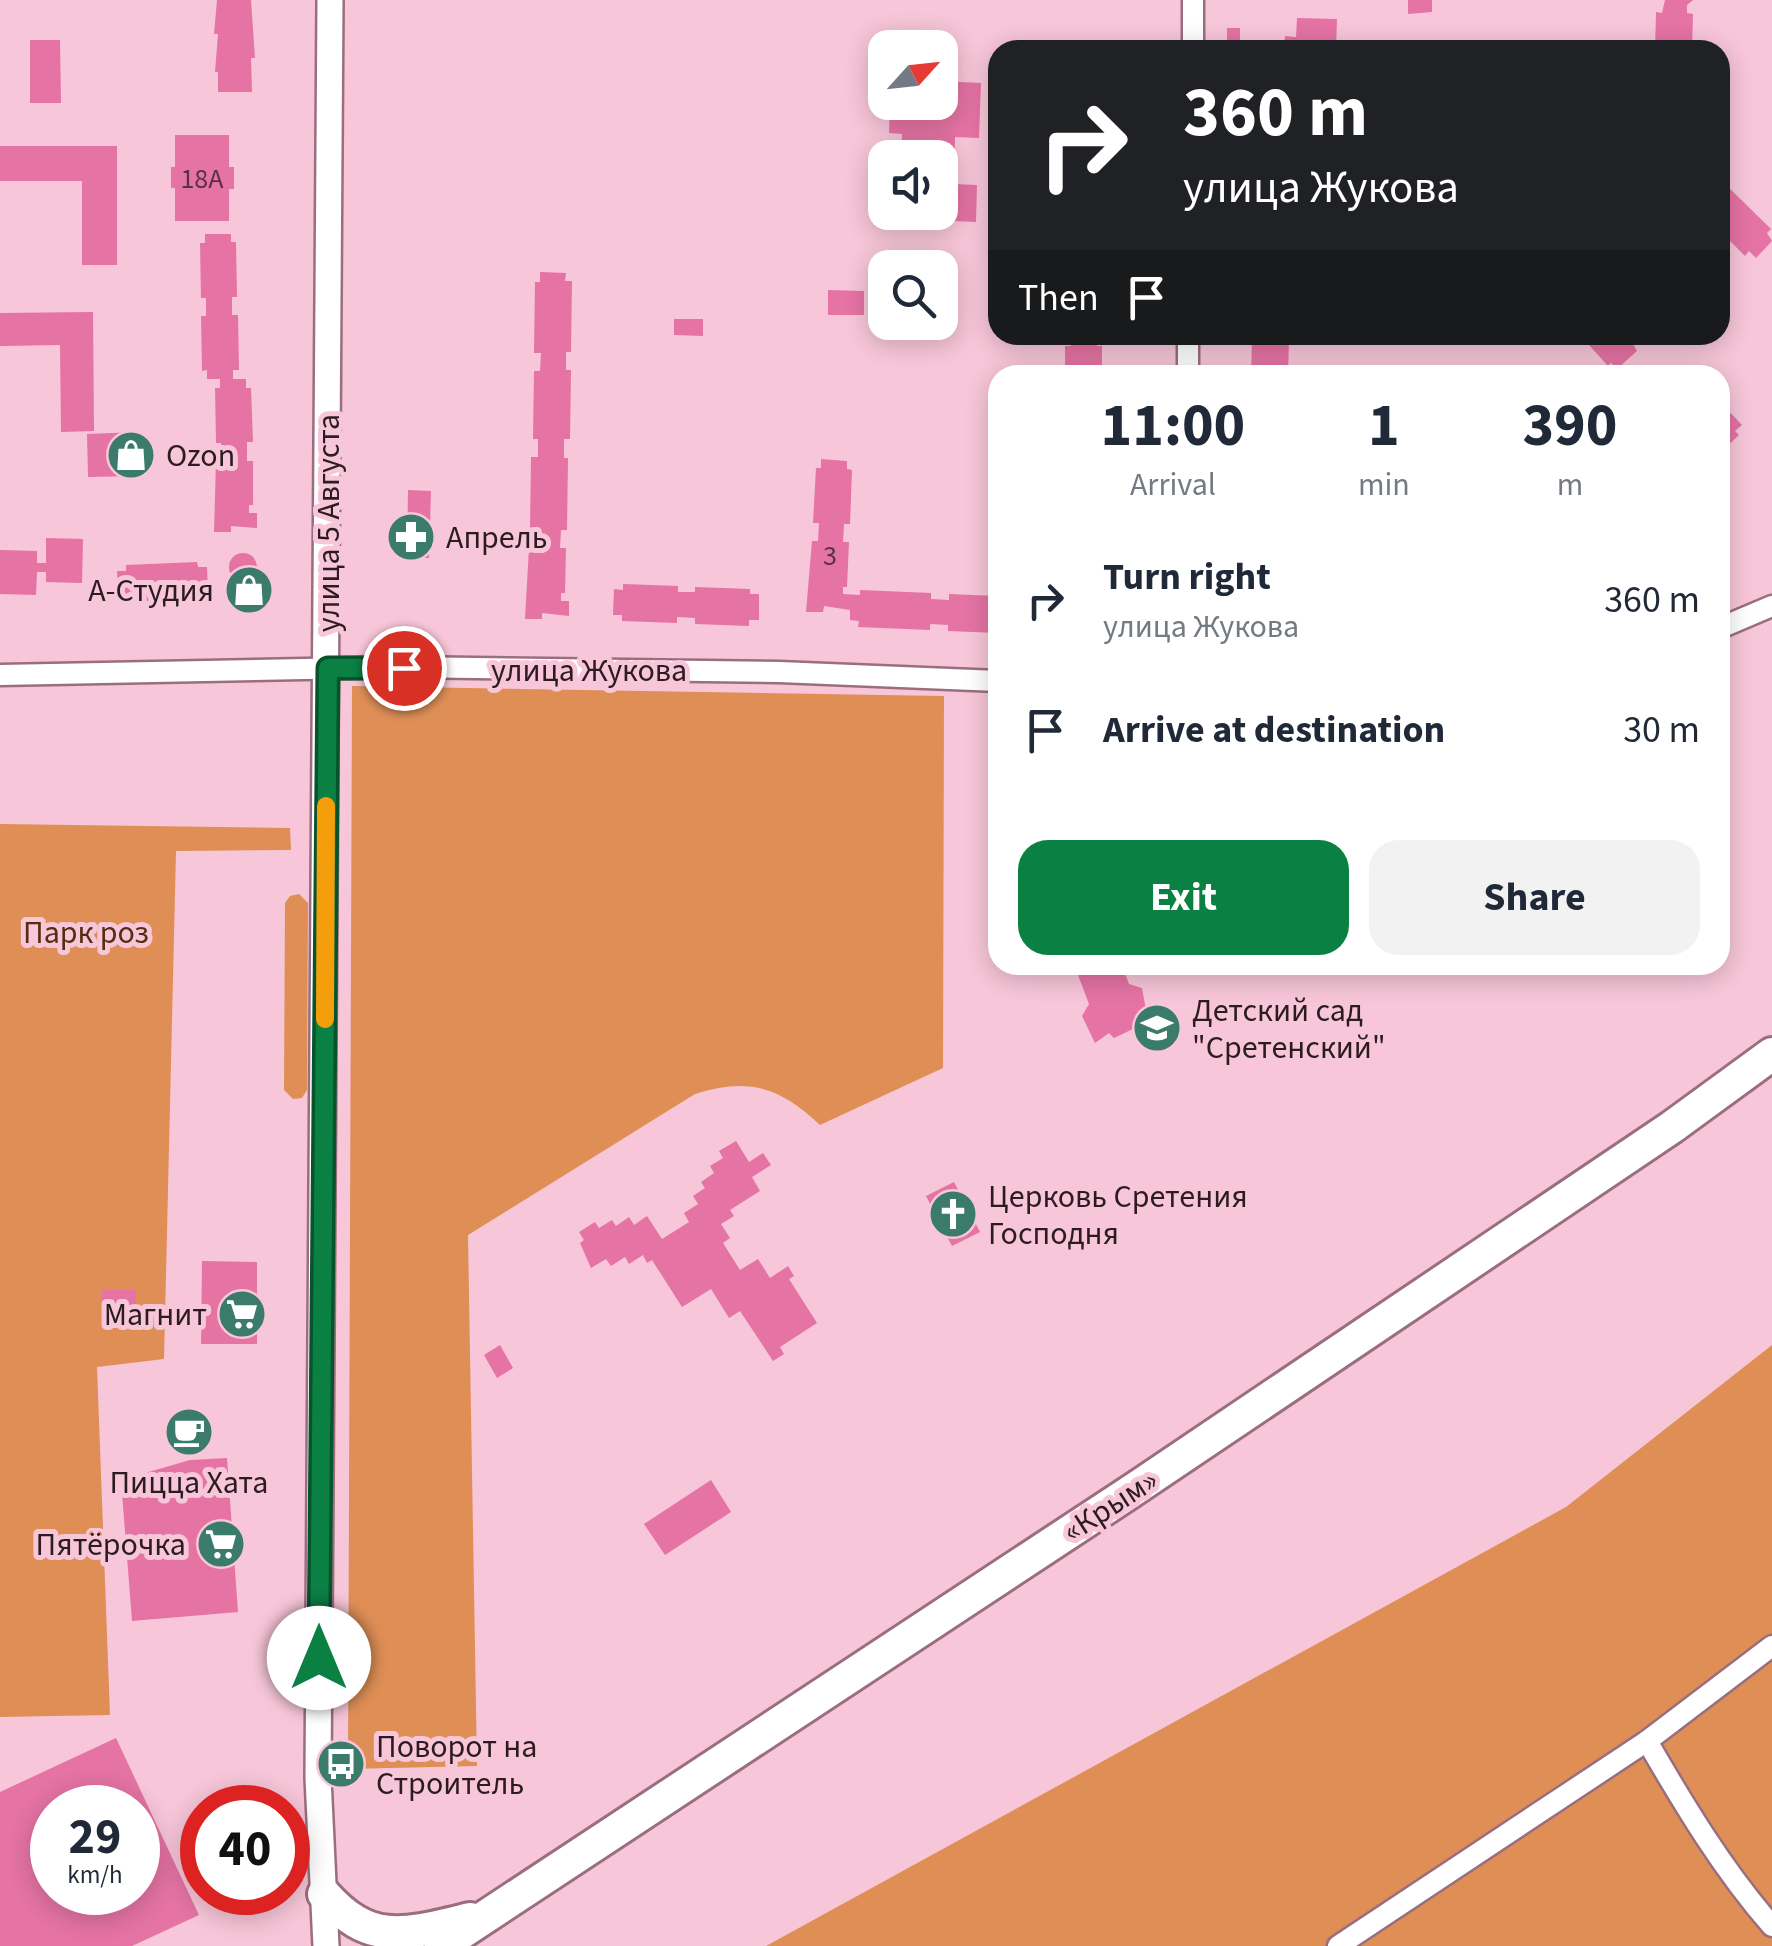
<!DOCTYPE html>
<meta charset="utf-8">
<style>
:root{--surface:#fff;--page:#f2f2f3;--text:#1f2937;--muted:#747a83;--accent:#0b8043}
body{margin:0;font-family:"Source Sans 3",sans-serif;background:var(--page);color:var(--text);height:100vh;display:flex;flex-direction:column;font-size:38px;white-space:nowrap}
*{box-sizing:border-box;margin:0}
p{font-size:32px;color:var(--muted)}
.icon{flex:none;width:55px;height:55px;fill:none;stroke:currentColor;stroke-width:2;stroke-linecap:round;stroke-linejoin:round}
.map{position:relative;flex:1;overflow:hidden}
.drawer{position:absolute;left:988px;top:365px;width:742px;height:610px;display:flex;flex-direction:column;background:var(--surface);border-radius:30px;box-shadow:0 5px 25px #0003}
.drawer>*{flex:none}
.guide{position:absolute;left:988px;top:40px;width:742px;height:305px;border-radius:30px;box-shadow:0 5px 25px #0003;background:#202124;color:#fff;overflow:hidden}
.needle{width:65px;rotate:63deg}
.tools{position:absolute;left:868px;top:30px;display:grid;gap:20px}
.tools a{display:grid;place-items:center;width:90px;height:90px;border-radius:20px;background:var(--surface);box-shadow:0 5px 25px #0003;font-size:50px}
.speed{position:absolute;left:30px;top:1785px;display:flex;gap:20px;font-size:50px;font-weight:700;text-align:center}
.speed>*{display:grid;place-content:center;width:130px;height:130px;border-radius:50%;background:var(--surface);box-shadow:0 5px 25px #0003;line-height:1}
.speed small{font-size:25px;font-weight:400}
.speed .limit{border:15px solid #d22;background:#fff;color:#111}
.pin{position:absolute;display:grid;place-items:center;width:85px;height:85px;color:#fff;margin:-42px;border:5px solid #fff;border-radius:50%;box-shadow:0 2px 10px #0007}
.me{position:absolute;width:110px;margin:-55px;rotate:0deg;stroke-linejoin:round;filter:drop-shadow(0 0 8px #0008)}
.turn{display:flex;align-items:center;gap:35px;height:210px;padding:0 30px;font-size:45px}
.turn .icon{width:130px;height:130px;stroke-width:2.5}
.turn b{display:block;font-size:70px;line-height:85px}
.then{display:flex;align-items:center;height:95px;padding:0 30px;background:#0003;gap:20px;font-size:38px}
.eta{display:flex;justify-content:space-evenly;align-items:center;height:170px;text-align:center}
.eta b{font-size:60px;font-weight:700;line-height:70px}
.button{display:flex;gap:20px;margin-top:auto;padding:20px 30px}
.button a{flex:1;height:115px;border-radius:30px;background:var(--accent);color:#fff;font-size:40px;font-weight:700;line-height:115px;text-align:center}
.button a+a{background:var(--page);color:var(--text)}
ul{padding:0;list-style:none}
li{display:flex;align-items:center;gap:30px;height:130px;padding:0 30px}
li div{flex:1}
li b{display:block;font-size:38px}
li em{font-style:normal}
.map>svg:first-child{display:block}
.green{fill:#df8f56}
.building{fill:#e573a4;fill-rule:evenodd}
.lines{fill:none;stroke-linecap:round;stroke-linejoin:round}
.minor-casing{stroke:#9a6e7f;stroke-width:25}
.tertiary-casing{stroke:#9a6e7f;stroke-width:30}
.trunk-casing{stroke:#9a6e7f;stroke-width:38}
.minor{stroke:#fff;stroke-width:20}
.tertiary{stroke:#fff;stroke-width:25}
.trunk{stroke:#fff;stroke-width:32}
.route-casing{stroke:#07532c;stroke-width:25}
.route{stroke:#0b8043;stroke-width:18}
.slow{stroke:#f59e0b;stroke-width:18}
.labels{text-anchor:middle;stroke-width:10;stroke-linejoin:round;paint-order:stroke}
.number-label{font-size:28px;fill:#5a3142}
.poi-label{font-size:32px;fill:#2c1b21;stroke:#f7c6d8;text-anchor:start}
.street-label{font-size:32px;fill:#2c1b21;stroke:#f7c6d8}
.park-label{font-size:32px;fill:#552d0f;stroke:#f7c6d8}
</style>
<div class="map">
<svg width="1772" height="1946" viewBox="0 0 1772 1946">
<rect width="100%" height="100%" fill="#f7c6d8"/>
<g class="green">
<path d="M352,686L944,696L943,1068L820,1125C780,1087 748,1077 695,1094L468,1235L477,1766L348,1769Z"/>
<polygon points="0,824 290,828 291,850 176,851 164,1359 97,1367 110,1715 0,1717"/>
<polygon points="299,894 308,903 307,1090 302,1098 293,1099 284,1090 285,903 290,896"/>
<polygon points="1772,1345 1772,1946 766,1946 1566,1507"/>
</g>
<g class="building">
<polygon points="217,0 251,0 255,58 251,58 252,92 218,92 218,72 215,72 218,34 214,34"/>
<polygon points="1408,0 1432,0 1432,12 1408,14"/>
<polygon points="1665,0 1693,0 1687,5 1687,13 1693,14 1692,50 1655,50 1656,12 1662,13"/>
<polygon points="1297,18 1337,19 1336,50 1284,50 1285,36 1296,37"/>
<rect x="1227" y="28" width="13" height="22"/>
<polygon points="30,40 60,40 61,103 30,103"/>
<polygon points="940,81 981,83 979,138 955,137 954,184 977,185 976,222 886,218 886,212 940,212 940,158 901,158 902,134 889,133 890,102 940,102"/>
<polygon points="175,135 229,135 229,167 234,167 234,189 229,189 229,221 175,221 175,188 171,188 171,167 175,167"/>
<polygon points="0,146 117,146 117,265 82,265 82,181 0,181"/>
<polygon points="1720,179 1771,229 1767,233 1772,241 1756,258 1749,251 1745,256 1720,231"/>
<polygon points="205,234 231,234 231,242 236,242 237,297 232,297 232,315 238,315 239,370 233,370 233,379 246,379 246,388 251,388 253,442 247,442 247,461 253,461 253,505 249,505 249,513 257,513 257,528 231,526 231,532 214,532 216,461 222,461 221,443 216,443 215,388 220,388 220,379 207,379 207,370 202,371 201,316 206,316 206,298 201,298 200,243 205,243"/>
<polygon points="540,272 566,273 565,281 572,281 571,352 566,352 566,370 571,370 570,439 564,439 564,458 568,458 567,530 561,530 560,548 566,548 565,593 561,593 561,601 569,601 569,616 542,613 542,619 525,619 529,548 535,548 535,530 530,530 531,457 538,457 538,439 533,439 534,371 540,371 541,353 534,353 535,282 540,282"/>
<polygon points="828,290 864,291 864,315 828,315"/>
<polygon points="93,312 94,431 61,432 60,345 0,346 0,313"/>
<polygon points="674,319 703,319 703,336 674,335"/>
<polygon points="1580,335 1628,335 1637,351 1617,369 1611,363 1608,366"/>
<polygon points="1071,337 1097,338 1097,346 1102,346 1102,375 1065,375 1065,346 1071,346"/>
<polygon points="1252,338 1289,339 1288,375 1251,375"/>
<polygon points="1724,406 1742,425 1735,431 1739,435 1720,453 1720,410"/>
<polygon points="136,432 137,476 88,477 87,434"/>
<polygon points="821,459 847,461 847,469 852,470 850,524 844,524 843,542 849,542 847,587 843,587 843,594 860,595 860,590 931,593 931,599 949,600 949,594 998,596 998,633 948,631 948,625 930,624 930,630 858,627 859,621 850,620 850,610 824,606 823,612 806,612 812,541 818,541 819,523 813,523 816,468 821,468"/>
<polygon points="408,490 431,491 429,558 407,558"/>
<polygon points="46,538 83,539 82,583 46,582 46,572 37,572 36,595 0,594 0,550 37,551 37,563 46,563"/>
<circle cx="243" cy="567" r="14"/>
<polygon points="197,562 198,567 207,567 208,593 199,593 199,599 128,602 127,596 119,597 117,571 126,571 126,565"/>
<polygon points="623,584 678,586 678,592 695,592 695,587 750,589 750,594 759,594 759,620 749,620 749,626 695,624 695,618 677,617 677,623 622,621 622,615 613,615 614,589 623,590"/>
<polygon points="1079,965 1122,965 1129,984 1142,988 1146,1010 1135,1019 1135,1028 1114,1038 1109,1033 1095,1043 1082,1016 1089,1004 1078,975 1083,972"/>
<polygon points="736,1141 749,1162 763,1153 771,1165 752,1177 760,1191 730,1210 734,1216 721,1224 730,1238 723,1243 740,1270 758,1259 770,1278 788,1266 794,1276 789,1279 817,1323 780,1347 784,1354 773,1361 740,1311 729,1318 711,1289 682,1307 652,1260 647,1263 643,1255 629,1264 625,1257 611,1266 606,1259 591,1268 580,1243 584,1240 579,1232 595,1222 599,1228 612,1220 616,1226 629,1217 634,1225 647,1216 662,1239 689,1222 684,1213 698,1204 693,1196 705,1188 701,1182 714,1173 710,1166 723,1158 719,1151"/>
<polygon points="954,1182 980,1232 952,1246 926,1196"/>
<polygon points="202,1261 257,1262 257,1344 201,1344"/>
<rect x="102" y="1290" width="34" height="24"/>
<polygon points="500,1345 513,1368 497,1378 484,1355"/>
<polygon points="227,1458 238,1612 132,1621 121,1480 190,1460"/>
<polygon points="711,1480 731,1512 665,1555 644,1524"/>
<path d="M116,1738L199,1915L132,1946H0V1792ZM52,1808H138V1892H52Z"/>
</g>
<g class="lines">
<g class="minor-casing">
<g id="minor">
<polyline points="1193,50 1193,0"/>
<polyline points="1188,375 1188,335"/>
<polyline points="1720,628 1772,606"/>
<polyline points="0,675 404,667 779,672 998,681"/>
<path d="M1647,1741C1684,1805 1723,1870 1772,1926"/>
<polyline points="1338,1946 1647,1741 1772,1646"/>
</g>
</g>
<g class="tertiary-casing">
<polyline id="tertiary" points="326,1946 318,1778 330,0"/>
</g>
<g class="trunk-casing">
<g id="trunk">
<path d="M324,1894C370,1946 404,1935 470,1919"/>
<polyline points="441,1946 1136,1488 1672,1127 1772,1054"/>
</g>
</g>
<use href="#minor" class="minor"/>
<use href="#tertiary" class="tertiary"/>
<use href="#trunk" class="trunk"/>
</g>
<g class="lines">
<g class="route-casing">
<polyline id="route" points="319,1658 328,668 404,668"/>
</g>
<use href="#route" class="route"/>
<polyline class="slow" points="325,1019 326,806"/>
</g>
<defs>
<g id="shop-disc" transform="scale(2.5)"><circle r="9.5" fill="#3a7b6b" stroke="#f7c6d8"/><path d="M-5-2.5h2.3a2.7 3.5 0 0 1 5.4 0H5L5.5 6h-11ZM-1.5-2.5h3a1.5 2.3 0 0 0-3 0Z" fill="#fff"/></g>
<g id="pharmacy-disc" transform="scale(2.5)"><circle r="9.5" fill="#3a7b6b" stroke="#f7c6d8"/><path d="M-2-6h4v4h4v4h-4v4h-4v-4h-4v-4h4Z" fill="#fff"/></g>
<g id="school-disc" transform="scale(2.5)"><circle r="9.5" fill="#3a7b6b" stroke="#f7c6d8"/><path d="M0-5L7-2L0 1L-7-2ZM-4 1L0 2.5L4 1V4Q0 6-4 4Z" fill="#fff"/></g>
<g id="church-disc" transform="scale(2.5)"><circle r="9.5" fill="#3a7b6b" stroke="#f7c6d8"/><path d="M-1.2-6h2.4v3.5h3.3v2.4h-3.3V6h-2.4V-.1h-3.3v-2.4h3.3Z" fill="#fff"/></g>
<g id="supermarket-disc" transform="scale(2.5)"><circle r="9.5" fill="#3a7b6b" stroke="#f7c6d8"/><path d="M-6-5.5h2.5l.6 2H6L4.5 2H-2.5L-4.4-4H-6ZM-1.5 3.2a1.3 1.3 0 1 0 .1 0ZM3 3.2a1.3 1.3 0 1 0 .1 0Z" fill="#fff"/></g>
<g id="cafe-disc" transform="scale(2.5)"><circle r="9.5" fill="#3a7b6b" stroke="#f7c6d8"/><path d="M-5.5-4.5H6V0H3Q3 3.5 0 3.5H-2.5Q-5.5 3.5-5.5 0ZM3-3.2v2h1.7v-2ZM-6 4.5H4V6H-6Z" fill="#fff"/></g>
<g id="bus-disc" transform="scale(2.5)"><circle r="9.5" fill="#3a7b6b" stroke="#f7c6d8"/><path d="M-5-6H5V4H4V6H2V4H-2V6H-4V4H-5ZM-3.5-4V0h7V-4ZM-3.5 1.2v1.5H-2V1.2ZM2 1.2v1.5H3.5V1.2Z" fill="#fff"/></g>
</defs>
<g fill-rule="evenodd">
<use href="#shop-disc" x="131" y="455"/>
<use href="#pharmacy-disc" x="411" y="537"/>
<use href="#shop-disc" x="249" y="590"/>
<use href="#school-disc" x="1157" y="1028"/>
<use href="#church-disc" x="953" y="1214"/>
<use href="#supermarket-disc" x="242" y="1314"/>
<use href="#cafe-disc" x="189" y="1432"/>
<use href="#supermarket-disc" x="221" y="1544"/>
<use href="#bus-disc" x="341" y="1764"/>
</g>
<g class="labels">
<g class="number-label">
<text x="202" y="188">18А</text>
<text x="830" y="565">3</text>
</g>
<g class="poi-label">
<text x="166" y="466">Ozon</text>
<text x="446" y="548">Апрель</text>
<text x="214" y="601" text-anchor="end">А-Студия</text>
<text x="1192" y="1021">Детский сад<tspan x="1192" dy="37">"Сретенский"</tspan></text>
<text x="988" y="1207">Церковь Сретения<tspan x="988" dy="37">Господня</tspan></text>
<text x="207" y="1325" text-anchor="end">Магнит</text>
<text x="189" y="1493" text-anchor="middle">Пицца Хата</text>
<text x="186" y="1555" text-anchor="end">Пятёрочка</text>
<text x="376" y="1757">Поворот на<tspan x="376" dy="37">Строитель</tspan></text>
</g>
<g class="street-label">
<text transform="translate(328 523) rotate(-90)" y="11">улица 5 Августа</text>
<text x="589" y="681">улица Жукова</text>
<text transform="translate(1110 1505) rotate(-33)" y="11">«Крым»</text>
</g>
<g class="park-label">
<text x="86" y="943">Парк роз</text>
</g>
</g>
</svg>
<div class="tools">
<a><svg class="needle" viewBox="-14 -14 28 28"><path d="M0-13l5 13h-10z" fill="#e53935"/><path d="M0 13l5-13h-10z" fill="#747a83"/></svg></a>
<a><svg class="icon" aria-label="sound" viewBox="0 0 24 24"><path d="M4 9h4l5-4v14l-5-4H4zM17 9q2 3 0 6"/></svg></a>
<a><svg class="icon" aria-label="search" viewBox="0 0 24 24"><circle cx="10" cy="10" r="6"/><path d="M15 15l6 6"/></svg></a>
</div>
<div class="speed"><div>29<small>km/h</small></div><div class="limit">40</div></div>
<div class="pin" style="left:404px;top:668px;background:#d93025"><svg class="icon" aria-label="arrive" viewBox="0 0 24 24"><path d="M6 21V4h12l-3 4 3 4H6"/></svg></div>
<svg class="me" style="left:319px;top:1658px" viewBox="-20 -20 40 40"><circle r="19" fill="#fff"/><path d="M0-13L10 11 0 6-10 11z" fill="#0b8043"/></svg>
<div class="guide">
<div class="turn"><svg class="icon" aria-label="right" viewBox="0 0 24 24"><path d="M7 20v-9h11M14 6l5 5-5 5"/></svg><div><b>360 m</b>улица Жукова</div></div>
<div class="then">Then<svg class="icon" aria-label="arrive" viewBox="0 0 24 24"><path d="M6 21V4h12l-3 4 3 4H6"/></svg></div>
</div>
<section class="drawer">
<div class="eta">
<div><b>11:00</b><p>Arrival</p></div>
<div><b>1</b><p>min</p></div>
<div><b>390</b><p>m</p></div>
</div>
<ul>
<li><svg class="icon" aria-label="right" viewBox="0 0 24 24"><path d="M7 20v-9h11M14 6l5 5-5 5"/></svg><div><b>Turn right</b><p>улица Жукова</p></div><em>360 m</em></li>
<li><svg class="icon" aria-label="arrive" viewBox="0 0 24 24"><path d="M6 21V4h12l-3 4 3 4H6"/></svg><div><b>Arrive at destination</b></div><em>30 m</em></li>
</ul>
<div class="button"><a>Exit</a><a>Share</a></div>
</section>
</div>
